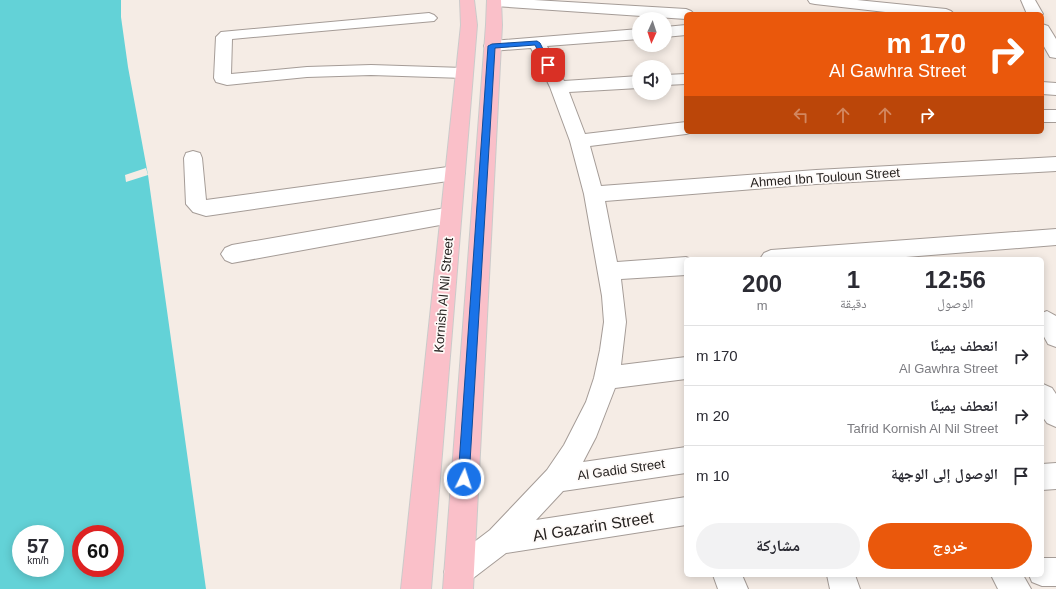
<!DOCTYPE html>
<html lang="ar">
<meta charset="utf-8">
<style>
:root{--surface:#fff;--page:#f2f2f3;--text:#2b2b33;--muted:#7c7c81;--line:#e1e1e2;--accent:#ea580c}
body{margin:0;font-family:Arial,"Noto Naskh Arabic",sans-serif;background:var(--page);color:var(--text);direction:rtl;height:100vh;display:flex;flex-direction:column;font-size:15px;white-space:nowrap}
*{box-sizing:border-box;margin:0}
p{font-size:13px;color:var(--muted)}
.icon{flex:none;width:22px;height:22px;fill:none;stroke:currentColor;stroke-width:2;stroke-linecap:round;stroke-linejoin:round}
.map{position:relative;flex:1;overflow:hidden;direction:ltr}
.sheet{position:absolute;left:684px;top:257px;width:360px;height:320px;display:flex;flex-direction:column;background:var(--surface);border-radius:6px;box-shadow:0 2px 10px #0003;direction:rtl}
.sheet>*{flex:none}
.guide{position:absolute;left:684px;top:12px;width:360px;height:122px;border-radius:6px;box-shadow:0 2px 10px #0003;direction:rtl;background:#ea580c;color:#fff;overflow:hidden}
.needle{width:26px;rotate:183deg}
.buttons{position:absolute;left:632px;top:12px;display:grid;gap:8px}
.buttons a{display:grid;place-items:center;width:40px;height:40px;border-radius:50%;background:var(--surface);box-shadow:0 2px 10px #0003;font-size:20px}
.speed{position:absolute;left:12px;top:525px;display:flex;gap:8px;font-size:20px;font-weight:700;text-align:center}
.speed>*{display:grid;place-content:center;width:52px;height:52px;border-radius:50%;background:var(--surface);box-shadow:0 2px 10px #0003;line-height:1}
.speed small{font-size:10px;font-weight:400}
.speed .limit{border:6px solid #d22;background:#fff;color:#111}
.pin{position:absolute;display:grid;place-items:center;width:34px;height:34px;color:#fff;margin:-17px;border-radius:8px;box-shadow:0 2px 6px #0006}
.me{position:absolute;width:44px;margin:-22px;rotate:4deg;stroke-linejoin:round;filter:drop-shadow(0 0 3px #0008)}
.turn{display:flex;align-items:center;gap:14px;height:84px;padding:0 12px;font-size:18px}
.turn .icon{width:52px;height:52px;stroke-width:2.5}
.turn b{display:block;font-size:28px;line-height:34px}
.lanes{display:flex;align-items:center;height:38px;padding:0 12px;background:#0003;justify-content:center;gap:20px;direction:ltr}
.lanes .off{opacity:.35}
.eta{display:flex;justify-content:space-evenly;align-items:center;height:68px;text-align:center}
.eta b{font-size:24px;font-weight:800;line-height:28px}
.button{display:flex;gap:8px;margin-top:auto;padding:8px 12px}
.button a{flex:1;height:46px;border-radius:24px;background:var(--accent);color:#fff;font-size:16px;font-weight:800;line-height:46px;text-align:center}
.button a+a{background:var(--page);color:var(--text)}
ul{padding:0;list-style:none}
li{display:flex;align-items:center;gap:12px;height:60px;padding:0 12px;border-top:1px solid var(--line)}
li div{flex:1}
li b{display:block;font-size:15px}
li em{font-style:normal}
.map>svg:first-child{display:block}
.water{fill:#63d2d7;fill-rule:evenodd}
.pier{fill:#f5ece5}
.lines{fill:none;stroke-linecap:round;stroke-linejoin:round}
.minor-casing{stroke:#a59c97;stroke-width:2}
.major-casing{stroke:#cbcaca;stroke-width:2}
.minor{fill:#fff;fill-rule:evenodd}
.major{fill:#fac0c9;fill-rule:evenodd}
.route{fill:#1a73e8;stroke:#114b97}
.labels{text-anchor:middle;stroke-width:3.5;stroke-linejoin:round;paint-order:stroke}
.street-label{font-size:13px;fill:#272321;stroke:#fefaf8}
.near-street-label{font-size:16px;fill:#272321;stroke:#fefaf8}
</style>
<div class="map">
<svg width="1056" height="589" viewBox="0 0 1056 589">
<rect width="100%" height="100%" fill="#f5ece5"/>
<path class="water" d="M0,0H121V17L128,67L148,175L206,589H0ZM21,534H55V568H21ZM81,534H115V568H81Z"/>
<polygon class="pier" points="146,168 148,175 126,182 125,175"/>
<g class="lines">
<g class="minor-casing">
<g id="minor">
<polygon points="488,0 534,0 686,9 691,11 694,14 686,14 686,19 494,6 489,5 487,2"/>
<polygon points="808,0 857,0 946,9 951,11 954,14 903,14 815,4 810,3"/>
<polygon points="1021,0 1035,0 1043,14 1027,14"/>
<polygon points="429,13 434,15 437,18 434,21 232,39 231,74 307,67 371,65 464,68 470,69 472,73 470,77 464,78 371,75 307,77 227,85 216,82 214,78 216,37 221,32"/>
<polygon points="1042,24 1048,26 1056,39 1056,58 1050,57 1042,43"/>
<polygon points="686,25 686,35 665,37 665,27"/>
<polygon points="639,29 639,39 547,46 564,81 639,76 639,88 569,92 585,134 686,122 686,132 693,132 686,134 590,146 601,186 816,170 1056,157 1056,171 816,184 605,201 617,262 686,257 691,259 686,259 686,275 621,279 626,322 621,365 686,357 686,379 615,388 596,437 583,462 686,447 686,473 563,491 536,520 686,497 686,525 506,553 468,582 458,586 448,582 444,572 448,562 490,530 547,470 564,445 586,402 594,378 600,350 604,322 602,296 584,194 570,141 550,87 531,48 492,51 486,50 484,46 486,42 492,41"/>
<polygon points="686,74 686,84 665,85 665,75"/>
<polygon points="1042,82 1056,83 1056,95 1042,94"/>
<rect x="1042" y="110" width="14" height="12"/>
<polygon points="193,151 200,153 202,158 206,200 455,166 462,168 465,173 462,178 455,180 206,216 193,212 186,204 184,158 186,153"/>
<polygon points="451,207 458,209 461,215 458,221 451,223 232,263 225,260 221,254 225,248 232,245"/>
<polygon points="1056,229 1056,245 881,259 760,259 764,253 771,250"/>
<polygon points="1047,311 1056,316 1056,347 1048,344 1042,333 1042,313"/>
<polygon points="1043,384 1052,388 1056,394 1056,427 1047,423 1042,416"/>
<polygon points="1056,463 1056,489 1042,490 1042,464"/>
<polygon points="1042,558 1056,558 1056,586 1042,586 1032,582 1029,575 1042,575"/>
<polygon points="713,575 742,575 748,589 718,589"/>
<polygon points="827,575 855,575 860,589 830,589"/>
<polygon points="991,575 1023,575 1031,589 998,589"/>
</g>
</g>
<g class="major-casing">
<g id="major">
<polygon points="460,0 474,0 477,25 431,589 401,589 461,25"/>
<polygon points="487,0 501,0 502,25 473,589 443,589 486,25"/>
</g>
</g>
<use href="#minor" class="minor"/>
<use href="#major" class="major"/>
</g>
<polygon class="route" points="537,41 540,43 551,65 550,66 546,66 535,45 495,48 469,479 468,483 464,484 460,483 458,479 488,46 492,44"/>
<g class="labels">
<g class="street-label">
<text transform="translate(825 177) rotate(-4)" y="5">Ahmed Ibn Touloun Street</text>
<text transform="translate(443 295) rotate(-85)" y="5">Kornish Al Nil Street</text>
<text transform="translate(621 469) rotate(-8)" y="5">Al Gadid Street</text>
</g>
<g class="near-street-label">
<text transform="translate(593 526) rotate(-9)" y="6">Al Gazarin Street</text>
</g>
</g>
</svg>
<div class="buttons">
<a><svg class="needle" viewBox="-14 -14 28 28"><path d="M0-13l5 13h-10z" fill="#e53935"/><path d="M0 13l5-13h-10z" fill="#7c7c81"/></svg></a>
<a><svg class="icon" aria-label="sound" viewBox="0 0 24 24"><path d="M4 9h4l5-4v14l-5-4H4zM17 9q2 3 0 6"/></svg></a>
</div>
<div class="speed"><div>57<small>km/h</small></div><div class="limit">60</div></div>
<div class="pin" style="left:548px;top:65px;background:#d93025"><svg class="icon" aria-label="arrive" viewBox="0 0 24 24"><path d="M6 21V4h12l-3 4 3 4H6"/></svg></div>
<svg class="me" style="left:464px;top:479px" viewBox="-20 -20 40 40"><circle r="17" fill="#1a73e8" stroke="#fff" stroke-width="3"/><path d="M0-11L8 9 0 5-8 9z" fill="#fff"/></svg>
<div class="guide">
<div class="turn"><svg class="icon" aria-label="right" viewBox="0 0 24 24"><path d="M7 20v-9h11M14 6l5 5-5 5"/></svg><div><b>170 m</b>Al Gawhra Street</div></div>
<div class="lanes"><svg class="icon off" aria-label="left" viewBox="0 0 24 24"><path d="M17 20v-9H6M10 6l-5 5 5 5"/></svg><svg class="icon off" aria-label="ahead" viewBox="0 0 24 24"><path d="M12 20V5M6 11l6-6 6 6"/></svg><svg class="icon off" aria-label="ahead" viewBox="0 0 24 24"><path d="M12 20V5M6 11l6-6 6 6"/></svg><svg class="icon" aria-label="right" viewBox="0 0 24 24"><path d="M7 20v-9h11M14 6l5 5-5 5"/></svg></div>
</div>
<section class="sheet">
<div class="eta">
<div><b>12:56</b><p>الوصول</p></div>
<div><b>1</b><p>دقيقة</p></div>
<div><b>200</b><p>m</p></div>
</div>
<ul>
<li><svg class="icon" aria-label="right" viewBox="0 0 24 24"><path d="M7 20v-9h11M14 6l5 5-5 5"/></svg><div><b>انعطف يمينًا</b><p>Al Gawhra Street</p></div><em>170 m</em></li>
<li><svg class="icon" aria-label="right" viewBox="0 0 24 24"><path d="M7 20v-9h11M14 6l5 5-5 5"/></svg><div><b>انعطف يمينًا</b><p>Tafrid Kornish Al Nil Street</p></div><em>20 m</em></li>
<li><svg class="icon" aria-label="arrive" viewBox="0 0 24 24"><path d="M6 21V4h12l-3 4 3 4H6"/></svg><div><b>الوصول إلى الوجهة</b></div><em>10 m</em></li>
</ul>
<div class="button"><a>خروج</a><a>مشاركة</a></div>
</section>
</div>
